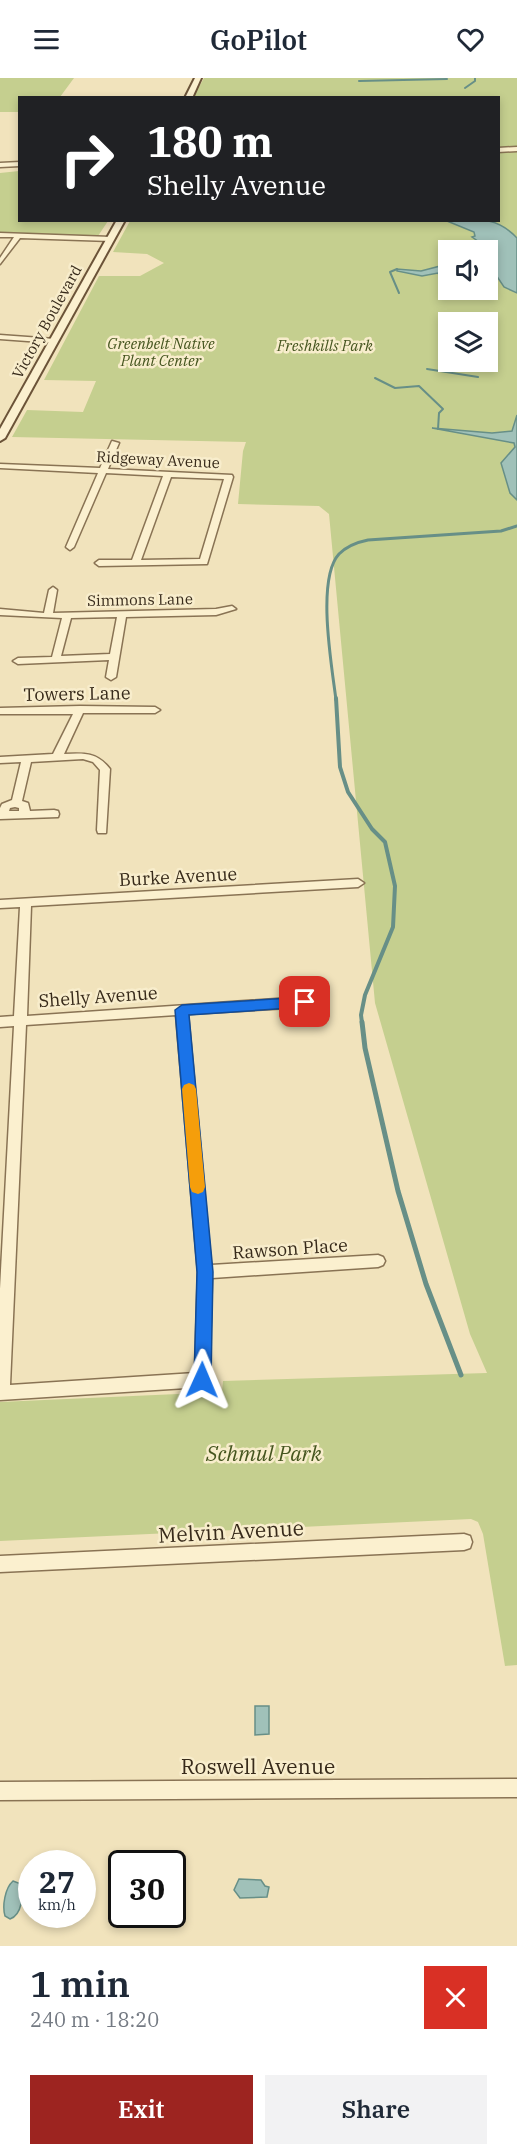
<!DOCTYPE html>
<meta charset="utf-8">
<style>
:root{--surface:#fff;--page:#f2f2f3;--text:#1f2937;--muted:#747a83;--accent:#9d2420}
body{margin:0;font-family:"IBM Plex Serif",serif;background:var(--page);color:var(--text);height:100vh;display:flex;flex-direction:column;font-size:22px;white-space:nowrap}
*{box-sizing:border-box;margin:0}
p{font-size:20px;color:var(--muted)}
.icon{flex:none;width:33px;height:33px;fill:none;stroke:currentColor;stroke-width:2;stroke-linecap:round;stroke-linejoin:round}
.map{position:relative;height:1868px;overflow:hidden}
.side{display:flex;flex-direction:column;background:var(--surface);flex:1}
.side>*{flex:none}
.hud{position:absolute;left:18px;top:18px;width:482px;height:126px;border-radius:0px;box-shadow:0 3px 9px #0003;background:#202124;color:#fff;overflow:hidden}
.fabs{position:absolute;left:438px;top:162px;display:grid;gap:12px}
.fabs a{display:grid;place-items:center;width:60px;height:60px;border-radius:0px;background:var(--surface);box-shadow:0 3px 9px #0003;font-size:30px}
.speed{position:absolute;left:18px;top:1772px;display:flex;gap:12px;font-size:30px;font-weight:700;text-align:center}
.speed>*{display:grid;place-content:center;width:78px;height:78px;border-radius:50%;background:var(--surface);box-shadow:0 3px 9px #0003;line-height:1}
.speed small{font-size:15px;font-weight:400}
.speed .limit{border:3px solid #111;border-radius:9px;background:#fff;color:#111}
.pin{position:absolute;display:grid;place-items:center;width:51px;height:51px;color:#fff;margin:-26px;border-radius:12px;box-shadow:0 3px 9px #0006}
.me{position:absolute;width:66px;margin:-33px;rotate:1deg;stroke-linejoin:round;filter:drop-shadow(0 0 4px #0008)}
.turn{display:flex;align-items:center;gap:21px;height:126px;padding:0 30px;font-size:27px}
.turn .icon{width:78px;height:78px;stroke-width:2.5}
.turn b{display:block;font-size:42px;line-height:51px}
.round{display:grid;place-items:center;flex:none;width:63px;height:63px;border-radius:0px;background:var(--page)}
.head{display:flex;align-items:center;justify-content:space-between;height:102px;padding:0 30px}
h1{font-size:36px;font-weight:600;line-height:45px}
.action{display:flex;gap:12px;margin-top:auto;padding:12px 30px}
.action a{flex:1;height:69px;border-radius:0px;background:var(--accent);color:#fff;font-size:24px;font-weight:600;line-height:69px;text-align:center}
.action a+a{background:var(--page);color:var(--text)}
header{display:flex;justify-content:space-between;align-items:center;height:78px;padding:0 30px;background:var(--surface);font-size:27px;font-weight:600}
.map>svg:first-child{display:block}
.green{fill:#c5cf8f;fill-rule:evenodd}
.water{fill:#a0c1b9;stroke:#678f87;stroke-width:1.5}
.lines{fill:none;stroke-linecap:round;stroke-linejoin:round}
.stream-far3{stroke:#678f87;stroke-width:2}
.stream-far2{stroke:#678f87;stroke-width:3}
.stream-far1{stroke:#678f87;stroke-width:4}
.stream{stroke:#678f87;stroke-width:5}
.minor-casing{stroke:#897354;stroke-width:3}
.tertiary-casing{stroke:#897354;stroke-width:3}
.secondary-casing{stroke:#6b5338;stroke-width:4}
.minor{fill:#fbf0cf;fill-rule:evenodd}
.tertiary{fill:#fbf0cf;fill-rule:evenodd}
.secondary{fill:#fbf0cf;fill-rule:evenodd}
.route{fill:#1a73e8;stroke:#114b97;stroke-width:1.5}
.slow{fill:#f59e0b}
.labels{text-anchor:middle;stroke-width:5;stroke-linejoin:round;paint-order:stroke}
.far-street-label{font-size:15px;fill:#372a1a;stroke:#f8edcc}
.far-park-label{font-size:15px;font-style:italic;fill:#45551f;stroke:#f8edcc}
.street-label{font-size:18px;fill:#372a1a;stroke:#f8edcc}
.near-park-label{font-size:21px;font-style:italic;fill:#45551f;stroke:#f8edcc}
.near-street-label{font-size:21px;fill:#372a1a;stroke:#f8edcc}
</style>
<header><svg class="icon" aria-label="menu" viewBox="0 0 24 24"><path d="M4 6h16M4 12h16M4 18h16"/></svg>GoPilot<svg class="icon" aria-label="heart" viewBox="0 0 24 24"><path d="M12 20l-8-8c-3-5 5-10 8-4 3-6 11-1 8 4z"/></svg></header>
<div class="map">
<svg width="517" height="1868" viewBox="0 0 517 1868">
<rect width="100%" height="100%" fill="#f1e3bc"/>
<g class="green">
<polygon points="0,0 74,0 60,19 20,20 19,34 0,34"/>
<polygon points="204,0 517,0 517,70 498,70 498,20 193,20"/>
<path d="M517,73V1587L505,1588L483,1456L478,1444L471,1441L0,1463V1324L222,1314L223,1303L487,1295L470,1256L375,925L329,436L319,428L238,426L243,373L246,364L12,359L27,332L83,334L96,303L44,302L99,198H140L164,185L147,176L113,174L130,143L498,142V74ZM448,172H488V212H448ZM448,244H488V284H448Z"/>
<polygon points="19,93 20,142 108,143 98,158 0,154 0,95"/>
</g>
<g class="water">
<path d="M447,143C477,142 495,137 517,160V215L504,209L492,191L488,190V172H484L485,168L472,159L475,158L474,154Z"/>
<polygon points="442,184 448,184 448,212 453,212 441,219 445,207 438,195 422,198 397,193 397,191 421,193 440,188"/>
<polygon points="517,337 517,422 510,415 501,385 515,369 514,365 432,350 492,355 512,353"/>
<polygon points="255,1628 269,1628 269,1656 255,1657"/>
<polygon points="239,1801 261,1802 265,1808 269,1809 267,1819 240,1820 234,1812"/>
<path d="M13,1803L21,1806C24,1816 22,1837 10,1841L5,1838C2,1828 5,1810 13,1803Z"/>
</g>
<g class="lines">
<g class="stream-far3">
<polyline points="359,3 447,1"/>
<polyline points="465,10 475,3 475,0"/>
<polyline points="397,191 390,194 399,215"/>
<polyline points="427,291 478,299"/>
<polyline points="375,300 395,310 419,308 443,331 439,335 438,351"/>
</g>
<path class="stream-far2" d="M336,622C332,589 316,501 339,476C347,468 358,464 368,462L501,453L517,448"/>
<polyline class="stream-far1" points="336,620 340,689 348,714 372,751 385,764 395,808 393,849 365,917 361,937 362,945"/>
<polyline class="stream" points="362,944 365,970 398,1113 426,1206 461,1297"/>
<g class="minor-casing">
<g id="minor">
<polygon points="0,155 111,159 114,161 111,163 20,160 0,186 0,180 14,159 0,159"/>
<polygon points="0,257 55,261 58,263 55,265 0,261"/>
<path d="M112,363L119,365L108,391L232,397L233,399L207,486L99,488L95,485L99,482H132L163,398L106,395L74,469L70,472L66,469L98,395L0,390V386L100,390ZM171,399L224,401L200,481L141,482Z"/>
<path d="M53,509L57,512L53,535L216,531L232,528L236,531L216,537L126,539L116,599L111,602L106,599L109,582L18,586L13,583L18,580L52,579L62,540L0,537V531L44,535L49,512ZM117,539L110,576L61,578L71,540Z"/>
<path d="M80,628L155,629L160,632L155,635H83L64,676C84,675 97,674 110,691L106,755H98L97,752L100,692L93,684L83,681L31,684L22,723L28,725L30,733L54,732L58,733L59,736L58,739L0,741V730L2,726L12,722L21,684L0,685V679L53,676L73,636H0V630ZM15,729L19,730V733H9L10,730Z"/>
<path d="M358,801L364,805L358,809L31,828L27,938L305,919L309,921L311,924L309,927L305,929L188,936L211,1187L378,1177L383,1179L385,1183L383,1187L378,1189L212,1200L209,1302L207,1307L202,1309L0,1322V1211L14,948L0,949V939L14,938L20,829L0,830V822ZM176,937L198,1194L195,1295L10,1307L26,947Z"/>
<polygon points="464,1456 470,1458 472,1464 470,1470 464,1472 0,1494 0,1478"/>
<polygon points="517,1701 517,1719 0,1722 0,1704"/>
</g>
</g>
<g class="tertiary-casing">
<g id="tertiary">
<polygon points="517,69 517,73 498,74 498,70"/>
<polygon points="20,84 20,88 0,89 0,85"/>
</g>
</g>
<g class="secondary-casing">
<g id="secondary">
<polygon points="195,0 201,0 192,20 185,20"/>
<polygon points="117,142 125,142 5,360 0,363 0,351"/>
</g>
</g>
<use href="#minor" class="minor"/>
<use href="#tertiary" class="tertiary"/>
<use href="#secondary" class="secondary"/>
</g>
<polygon class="route" points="305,919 312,924 305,929 189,937 213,1194 211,1302 208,1308 202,1310 197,1308 194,1302 197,1194 175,932 182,927"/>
<polygon class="slow" points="189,1005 194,1007 196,1011 205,1109 203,1114 198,1116 192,1114 190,1109 182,1011 184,1007"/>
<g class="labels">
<g class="far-street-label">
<text transform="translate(47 244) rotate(-61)" y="5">Victory Boulevard</text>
<text transform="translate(158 382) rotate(3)" y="5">Ridgeway Avenue</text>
<text transform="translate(140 522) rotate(-1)" y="5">Simmons Lane</text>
</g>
<g class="far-park-label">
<text x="161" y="271">Greenbelt Native<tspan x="161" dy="17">Plant Center</tspan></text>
<text x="325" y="273">Freshkills Park</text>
</g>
<g class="street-label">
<text transform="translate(77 616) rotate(-1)" y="6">Towers Lane</text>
<text transform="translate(178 799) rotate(-3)" y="6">Burke Avenue</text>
<text transform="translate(98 919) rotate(-4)" y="6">Shelly Avenue</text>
<text transform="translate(290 1171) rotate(-4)" y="6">Rawson Place</text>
</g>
<g class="near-park-label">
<text x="264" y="1383">Schmul Park</text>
</g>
<g class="near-street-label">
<text transform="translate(231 1454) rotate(-3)" y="7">Melvin Avenue</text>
<text x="258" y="1696">Roswell Avenue</text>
</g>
</g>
</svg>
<div class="fabs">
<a><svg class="icon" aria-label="sound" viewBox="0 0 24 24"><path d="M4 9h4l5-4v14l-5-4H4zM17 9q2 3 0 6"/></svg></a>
<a><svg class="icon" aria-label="layers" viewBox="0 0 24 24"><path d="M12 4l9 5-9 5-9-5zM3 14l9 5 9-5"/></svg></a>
</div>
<div class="speed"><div>27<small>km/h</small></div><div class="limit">30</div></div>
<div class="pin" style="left:305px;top:924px;background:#d93025"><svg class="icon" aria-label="arrive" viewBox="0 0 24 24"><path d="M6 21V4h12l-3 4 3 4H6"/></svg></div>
<svg class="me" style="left:202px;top:1302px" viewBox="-20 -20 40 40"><path d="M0-17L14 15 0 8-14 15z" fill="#1a73e8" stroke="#fff" stroke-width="4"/></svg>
<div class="hud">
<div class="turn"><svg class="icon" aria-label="right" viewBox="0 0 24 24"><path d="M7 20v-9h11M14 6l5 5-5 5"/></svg><div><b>180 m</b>Shelly Avenue</div></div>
</div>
</div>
<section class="side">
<div class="head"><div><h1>1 min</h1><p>240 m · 18:20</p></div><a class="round" style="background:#d93025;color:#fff"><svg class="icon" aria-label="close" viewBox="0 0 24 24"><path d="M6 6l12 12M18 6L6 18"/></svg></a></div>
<div class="action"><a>Exit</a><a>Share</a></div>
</section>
